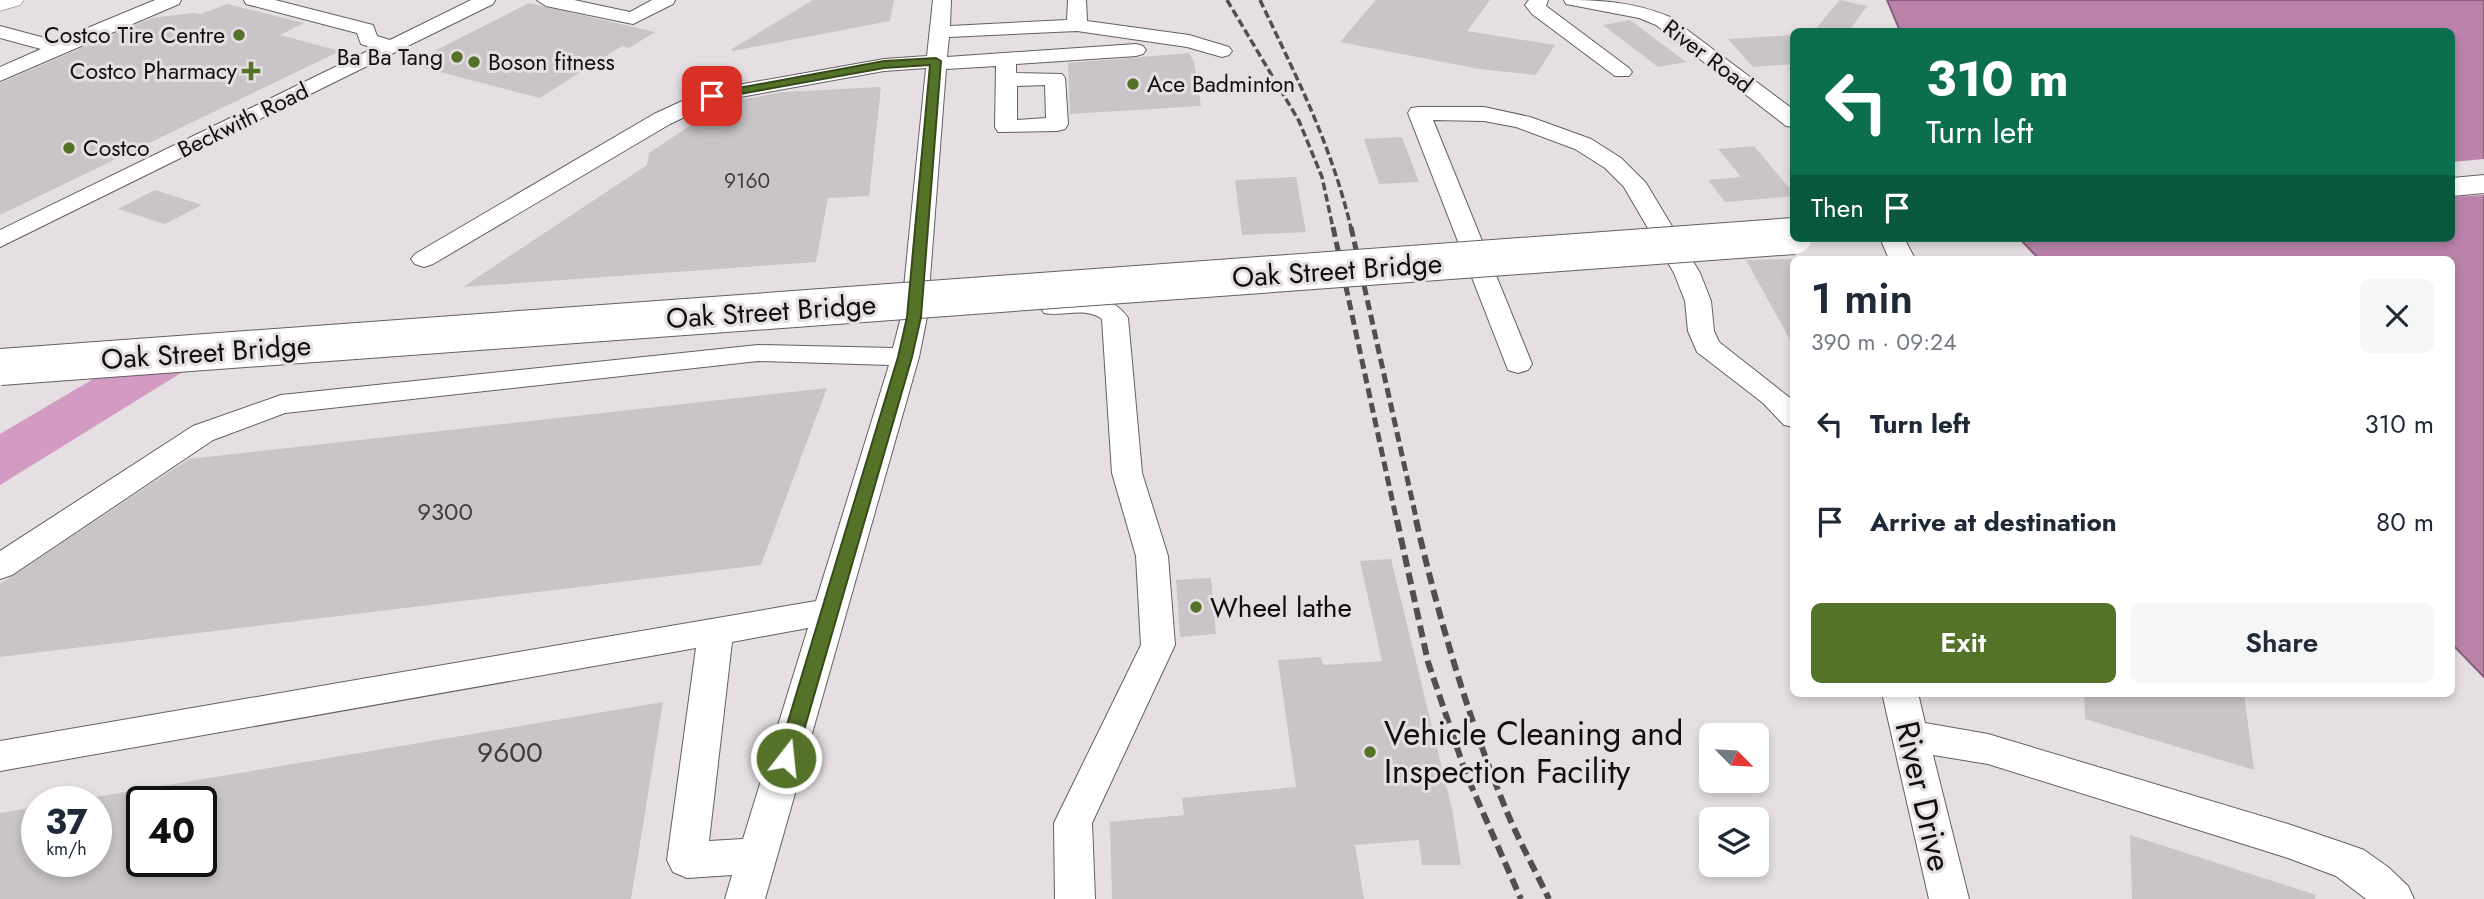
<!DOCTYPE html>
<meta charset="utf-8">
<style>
:root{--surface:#fff;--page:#f6f6f7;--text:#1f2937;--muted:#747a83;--accent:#547228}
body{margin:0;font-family:Jost,sans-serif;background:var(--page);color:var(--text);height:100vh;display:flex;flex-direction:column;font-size:26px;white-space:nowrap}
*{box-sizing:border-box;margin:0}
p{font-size:23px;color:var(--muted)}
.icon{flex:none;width:38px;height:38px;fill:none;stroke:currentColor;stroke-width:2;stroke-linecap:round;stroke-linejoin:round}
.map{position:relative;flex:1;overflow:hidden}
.details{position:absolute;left:1790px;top:256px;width:665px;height:441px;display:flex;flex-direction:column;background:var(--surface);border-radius:10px;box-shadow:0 4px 10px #0003}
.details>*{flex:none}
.guide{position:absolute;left:1790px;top:28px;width:665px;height:214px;border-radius:10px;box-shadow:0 4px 10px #0003;background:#0b6e4f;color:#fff;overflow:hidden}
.needle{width:46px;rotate:114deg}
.fabs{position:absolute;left:1699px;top:723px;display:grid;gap:14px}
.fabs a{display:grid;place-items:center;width:70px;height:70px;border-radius:10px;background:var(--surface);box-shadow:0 4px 10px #0003;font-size:35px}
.speed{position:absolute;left:21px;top:786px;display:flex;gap:14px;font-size:35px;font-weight:700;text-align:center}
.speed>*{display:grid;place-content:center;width:91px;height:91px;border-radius:50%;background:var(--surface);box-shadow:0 4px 10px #0003;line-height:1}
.speed small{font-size:18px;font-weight:400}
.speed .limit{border:4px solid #111;border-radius:10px;background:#fff;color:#111}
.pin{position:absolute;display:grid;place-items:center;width:60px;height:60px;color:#fff;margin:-30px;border-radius:14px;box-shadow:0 4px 10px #0006}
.me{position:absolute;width:77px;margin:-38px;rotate:16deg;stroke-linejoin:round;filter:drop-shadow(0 0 5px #0008)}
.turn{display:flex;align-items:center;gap:24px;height:147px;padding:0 21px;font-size:32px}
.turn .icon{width:91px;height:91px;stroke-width:2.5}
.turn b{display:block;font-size:49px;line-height:60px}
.then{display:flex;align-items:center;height:66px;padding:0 21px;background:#0003;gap:14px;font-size:26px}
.round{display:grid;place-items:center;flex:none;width:74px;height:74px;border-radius:10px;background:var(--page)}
.overview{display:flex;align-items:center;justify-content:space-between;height:119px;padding:0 21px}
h1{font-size:42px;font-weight:600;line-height:52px}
.button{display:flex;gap:14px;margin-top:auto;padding:14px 21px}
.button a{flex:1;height:80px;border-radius:10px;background:var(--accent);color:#fff;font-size:28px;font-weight:600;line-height:80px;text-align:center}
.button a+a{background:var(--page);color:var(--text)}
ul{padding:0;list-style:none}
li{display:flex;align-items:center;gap:21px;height:98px;padding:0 21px}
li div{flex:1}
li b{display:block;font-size:26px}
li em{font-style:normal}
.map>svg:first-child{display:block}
.forest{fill:#d39ac2}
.water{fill:#bb83aa;stroke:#88607c;stroke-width:2}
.pier{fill:#e5dfe3}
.building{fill:#c9c4c8;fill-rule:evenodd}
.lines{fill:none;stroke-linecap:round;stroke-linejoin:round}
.minor-casing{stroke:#645f62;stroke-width:2}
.major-casing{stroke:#645f62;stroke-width:1}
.highway-casing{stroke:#645f62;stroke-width:2}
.minor{fill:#fff;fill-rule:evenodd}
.major{fill:#fff;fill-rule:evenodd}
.highway{fill:#fff;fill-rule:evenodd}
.rail-far2{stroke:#514e50;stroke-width:3.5;stroke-dasharray:8 3.5;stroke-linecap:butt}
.rail-far1{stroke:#514e50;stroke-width:5;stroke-dasharray:10 5;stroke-linecap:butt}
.rail{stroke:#514e50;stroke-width:6;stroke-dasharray:12 6;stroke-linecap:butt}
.highway-bridge-casing{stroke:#645f62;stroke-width:38;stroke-linecap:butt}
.highway-bridge{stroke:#fff;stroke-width:36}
.route{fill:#547228;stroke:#374a1a;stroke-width:2}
.poi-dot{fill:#547228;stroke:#e5dfe3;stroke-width:2.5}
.labels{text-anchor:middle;stroke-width:6;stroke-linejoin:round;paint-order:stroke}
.far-number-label{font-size:21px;fill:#3e3c3d}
.far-poi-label{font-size:23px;fill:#100e0f;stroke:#e5dfe3;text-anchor:end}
.far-street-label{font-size:23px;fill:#100e0f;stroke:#e5dfe3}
.number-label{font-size:24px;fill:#3e3c3d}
.street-label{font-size:28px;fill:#100e0f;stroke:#e5dfe3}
.poi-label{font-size:28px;fill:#100e0f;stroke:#e5dfe3;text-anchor:start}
.near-number-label{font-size:28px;fill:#3e3c3d}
.near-poi-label{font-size:33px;fill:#100e0f;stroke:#e5dfe3;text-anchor:start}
.near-street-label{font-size:33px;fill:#100e0f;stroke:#e5dfe3}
</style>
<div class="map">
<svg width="2484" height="899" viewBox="0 0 2484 899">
<rect width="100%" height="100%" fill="#e5dfe3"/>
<polygon class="forest" points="189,368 0,485 0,434 100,375"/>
<polygon class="water" points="1887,0 2484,0 2484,677 2452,644 2452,259 2039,259 2019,238 2452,238 2452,32 1900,31"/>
<polygon class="pier" points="2484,159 2484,195 2452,197 2452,162"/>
<g class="building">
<polygon points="813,0 894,0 890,21 733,51 732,49"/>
<polygon points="1376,0 1490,0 1467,31 1555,45 1536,75 1479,69 1340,42"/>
<polygon points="1840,0 1867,6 1848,32 1813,32"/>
<polygon points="529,3 655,32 629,48 622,46 540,98 409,64"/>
<polygon points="227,4 304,23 280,35 340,51 0,215 0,83 152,18 193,13 201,14"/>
<polygon points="1630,20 1686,62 1658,67 1603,25"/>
<polygon points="1794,35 1794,64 1753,67 1728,39"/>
<polygon points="1189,53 1194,62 1201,106 1070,114 1068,63"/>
<polygon points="881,87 869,196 828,198 816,262 463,287 647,165 649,153 724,103 782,92"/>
<polygon points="1402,137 1419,182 1379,184 1364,139"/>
<polygon points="1754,146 1794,194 1794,196 1725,202 1708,180 1741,177 1718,149"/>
<polygon points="1296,177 1306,232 1242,235 1235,180"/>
<polygon points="155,190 202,205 165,224 118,209"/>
<polygon points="1794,259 1794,347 1746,260"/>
<polygon points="827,388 761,565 0,657 0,584 189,459"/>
<polygon points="1391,559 1452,809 1461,865 1422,865 1419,840 1355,845 1364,899 1112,899 1110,822 1184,815 1182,798 1296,787 1278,660 1321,657 1323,665 1382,661 1360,561"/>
<polygon points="1211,578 1216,634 1180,637 1176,580"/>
<polygon points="2084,693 2244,693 2254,770 2085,719"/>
<path d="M663,702L631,899H0V813L37,807V861H96V797ZM142,802H201V861H142Z"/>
<polygon points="2130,835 2316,895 2315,899 2132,899"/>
</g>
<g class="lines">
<g class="minor-casing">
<g id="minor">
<polygon points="155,0 181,0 179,4 0,81 0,67 41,49 0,38 0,26 56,41"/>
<polygon points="244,0 275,0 373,25 377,36 390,40 471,0 495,0 493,4 0,247 0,230 374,48 361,44 357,33 246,4"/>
<polygon points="537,0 574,0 630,12 652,0 675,0 673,4 633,24 546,6"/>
<path d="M933,0H951L950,26L1067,20L1068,0H1086L1087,21L1189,35L1229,47L1232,51L1229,55L1222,57L1187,47L1077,31L949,37L947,57L1136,44L1143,46L1146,50L1143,54L1136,56L1016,64V73L1062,74L1065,78L1068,124L1065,129L1057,131L998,132L995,127L996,66L946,69L927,317L919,357L765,899H725L732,875L687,878L673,872L667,860L696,648L0,771V741L816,601L889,365L758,361L285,413L213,440L12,575L0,579V551L193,426L281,395L758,345L893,348L901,317L926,68L884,71L718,101L670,124L433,264L424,267L415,264L411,259L415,254L654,114L704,91L884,59L927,56ZM1045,85L1046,118L1017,120V86ZM808,628L743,839L709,841L732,642Z"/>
<polygon points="1529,0 1548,0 1546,6 1629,68 1632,72 1629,76 1615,76 1532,14 1525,5"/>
<path d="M1564,0C1601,0 1635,2 1670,17L1794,110V127L1786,126L1656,25L1639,18L1566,4Z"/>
<polygon points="1419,107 1484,107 1530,117 1591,139 1621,158 1646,183 1700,273 1711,301 1714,331 1719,342 1794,401 1794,427 1784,425 1763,403 1697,352 1688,331 1685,301 1674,273 1624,187 1605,168 1575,149 1516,127 1484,121 1433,120 1532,364 1528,370 1518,373 1508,370 1408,113 1411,108"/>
<polygon points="1880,238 1904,238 1915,259 1889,259"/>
<path d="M1069,297C1092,296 1115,298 1128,318L1142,473L1168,556L1175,645L1092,823L1095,899H1055L1054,823L1141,645L1136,556L1112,473L1102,319C1084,306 1063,317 1044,313L1040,307L1044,301Z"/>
<polygon points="1882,693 1918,693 1925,723 1988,734 2288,824 2350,845 2364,850 2388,867 2408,886 2414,899 2366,899 2336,876 2288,858 1988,764 1933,755 1969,899 1929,899"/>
</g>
</g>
<g class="major-casing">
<polygon id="major" points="0,0 24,0 20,5 0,11"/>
</g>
<g class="highway-casing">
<polygon id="highway" points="2484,175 2484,193 2452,196 2452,178"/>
</g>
<use href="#minor" class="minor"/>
<use href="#major" class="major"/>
<use href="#highway" class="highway"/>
<g class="rail-far2">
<polyline points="1227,0 1299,121 1322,177 1333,228"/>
<path d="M1260,0C1297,78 1331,144 1351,228"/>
</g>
<g class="rail-far1">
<polyline points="1333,227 1397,522"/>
<polyline points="1351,227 1417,522"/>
</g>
<g class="rail">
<polyline points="1397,520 1428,662 1466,774 1521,899"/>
<path d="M1416,520C1439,619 1468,718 1507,812C1519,841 1535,870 1549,899"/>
</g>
<g class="highway-bridge-casing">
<polyline id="highway-bridge" points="0,367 1794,236"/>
</g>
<use href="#highway-bridge" class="highway-bridge"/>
</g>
<polygon class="route" points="936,58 941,61 921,317 912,357 796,758 793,764 786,766 779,764 777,758 898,357 907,317 930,65 884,68 712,99 707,96 712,93 884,61"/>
<g class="poi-dot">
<circle cx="239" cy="35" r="7"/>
<circle cx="457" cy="57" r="7"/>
<circle cx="474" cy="62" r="7"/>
<path d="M247.5 60.5h7v7h7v7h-7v7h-7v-7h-7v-7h7z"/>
<circle cx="1133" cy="84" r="7"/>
<circle cx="69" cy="148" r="7"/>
<circle cx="1196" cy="607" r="7"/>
<circle cx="1370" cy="752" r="7"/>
</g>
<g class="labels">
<g class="far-number-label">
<text x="747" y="188">9160</text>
</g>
<g class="far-poi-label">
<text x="225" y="43">Costco Tire Centre</text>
<text x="443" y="65">Ba Ba Tang</text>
<text x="488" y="70" text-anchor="start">Boson fitness</text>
<text x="237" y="79">Costco Pharmacy</text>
<text x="1147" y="92" text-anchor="start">Ace Badminton</text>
<text x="83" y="156" text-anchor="start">Costco</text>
</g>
<g class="far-street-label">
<text transform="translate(1708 56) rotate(37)" y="8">River Road</text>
<text transform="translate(243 120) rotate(-26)" y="8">Beckwith Road</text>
</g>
<g class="number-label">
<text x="445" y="520">9300</text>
</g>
<g class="street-label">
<text transform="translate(1337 270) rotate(-4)" y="10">Oak Street Bridge</text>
<text transform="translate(771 311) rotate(-4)" y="10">Oak Street Bridge</text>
<text transform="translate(206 352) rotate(-4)" y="10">Oak Street Bridge</text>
</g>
<g class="poi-label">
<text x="1210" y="617">Wheel lathe</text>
</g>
<g class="near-number-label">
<text x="510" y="762">9600</text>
</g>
<g class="near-poi-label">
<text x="1384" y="745">Vehicle Cleaning and<tspan x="1384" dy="38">Inspection Facility</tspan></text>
</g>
<g class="near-street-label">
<text transform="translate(1924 796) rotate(77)" y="12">River Drive</text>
</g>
</g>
</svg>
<div class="fabs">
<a><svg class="needle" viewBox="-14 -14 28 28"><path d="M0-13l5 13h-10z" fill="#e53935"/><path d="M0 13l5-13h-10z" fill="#747a83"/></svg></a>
<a><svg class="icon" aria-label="layers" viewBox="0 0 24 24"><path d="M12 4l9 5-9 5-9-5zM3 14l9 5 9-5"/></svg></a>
</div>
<div class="speed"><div>37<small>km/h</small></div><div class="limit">40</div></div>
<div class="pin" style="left:712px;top:96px;background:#d93025"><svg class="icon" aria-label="arrive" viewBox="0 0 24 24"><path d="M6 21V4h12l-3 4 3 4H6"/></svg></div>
<svg class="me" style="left:786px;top:758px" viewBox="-20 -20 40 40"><circle r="17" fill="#547228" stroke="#fff" stroke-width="3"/><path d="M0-11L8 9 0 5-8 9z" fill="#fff"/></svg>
<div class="guide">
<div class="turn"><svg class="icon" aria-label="left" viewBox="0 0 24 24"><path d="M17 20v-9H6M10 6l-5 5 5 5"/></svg><div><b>310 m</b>Turn left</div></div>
<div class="then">Then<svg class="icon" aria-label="arrive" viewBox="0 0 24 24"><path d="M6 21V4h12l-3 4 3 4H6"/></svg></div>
</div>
<section class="details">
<div class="overview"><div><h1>1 min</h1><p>390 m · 09:24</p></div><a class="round"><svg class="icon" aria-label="close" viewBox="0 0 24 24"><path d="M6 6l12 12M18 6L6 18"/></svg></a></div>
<ul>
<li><svg class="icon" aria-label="left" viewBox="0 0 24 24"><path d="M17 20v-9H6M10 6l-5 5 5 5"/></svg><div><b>Turn left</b></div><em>310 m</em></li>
<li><svg class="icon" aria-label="arrive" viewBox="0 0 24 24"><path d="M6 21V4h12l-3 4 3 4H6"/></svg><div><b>Arrive at destination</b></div><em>80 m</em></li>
</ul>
<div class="button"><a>Exit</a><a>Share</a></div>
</section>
</div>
